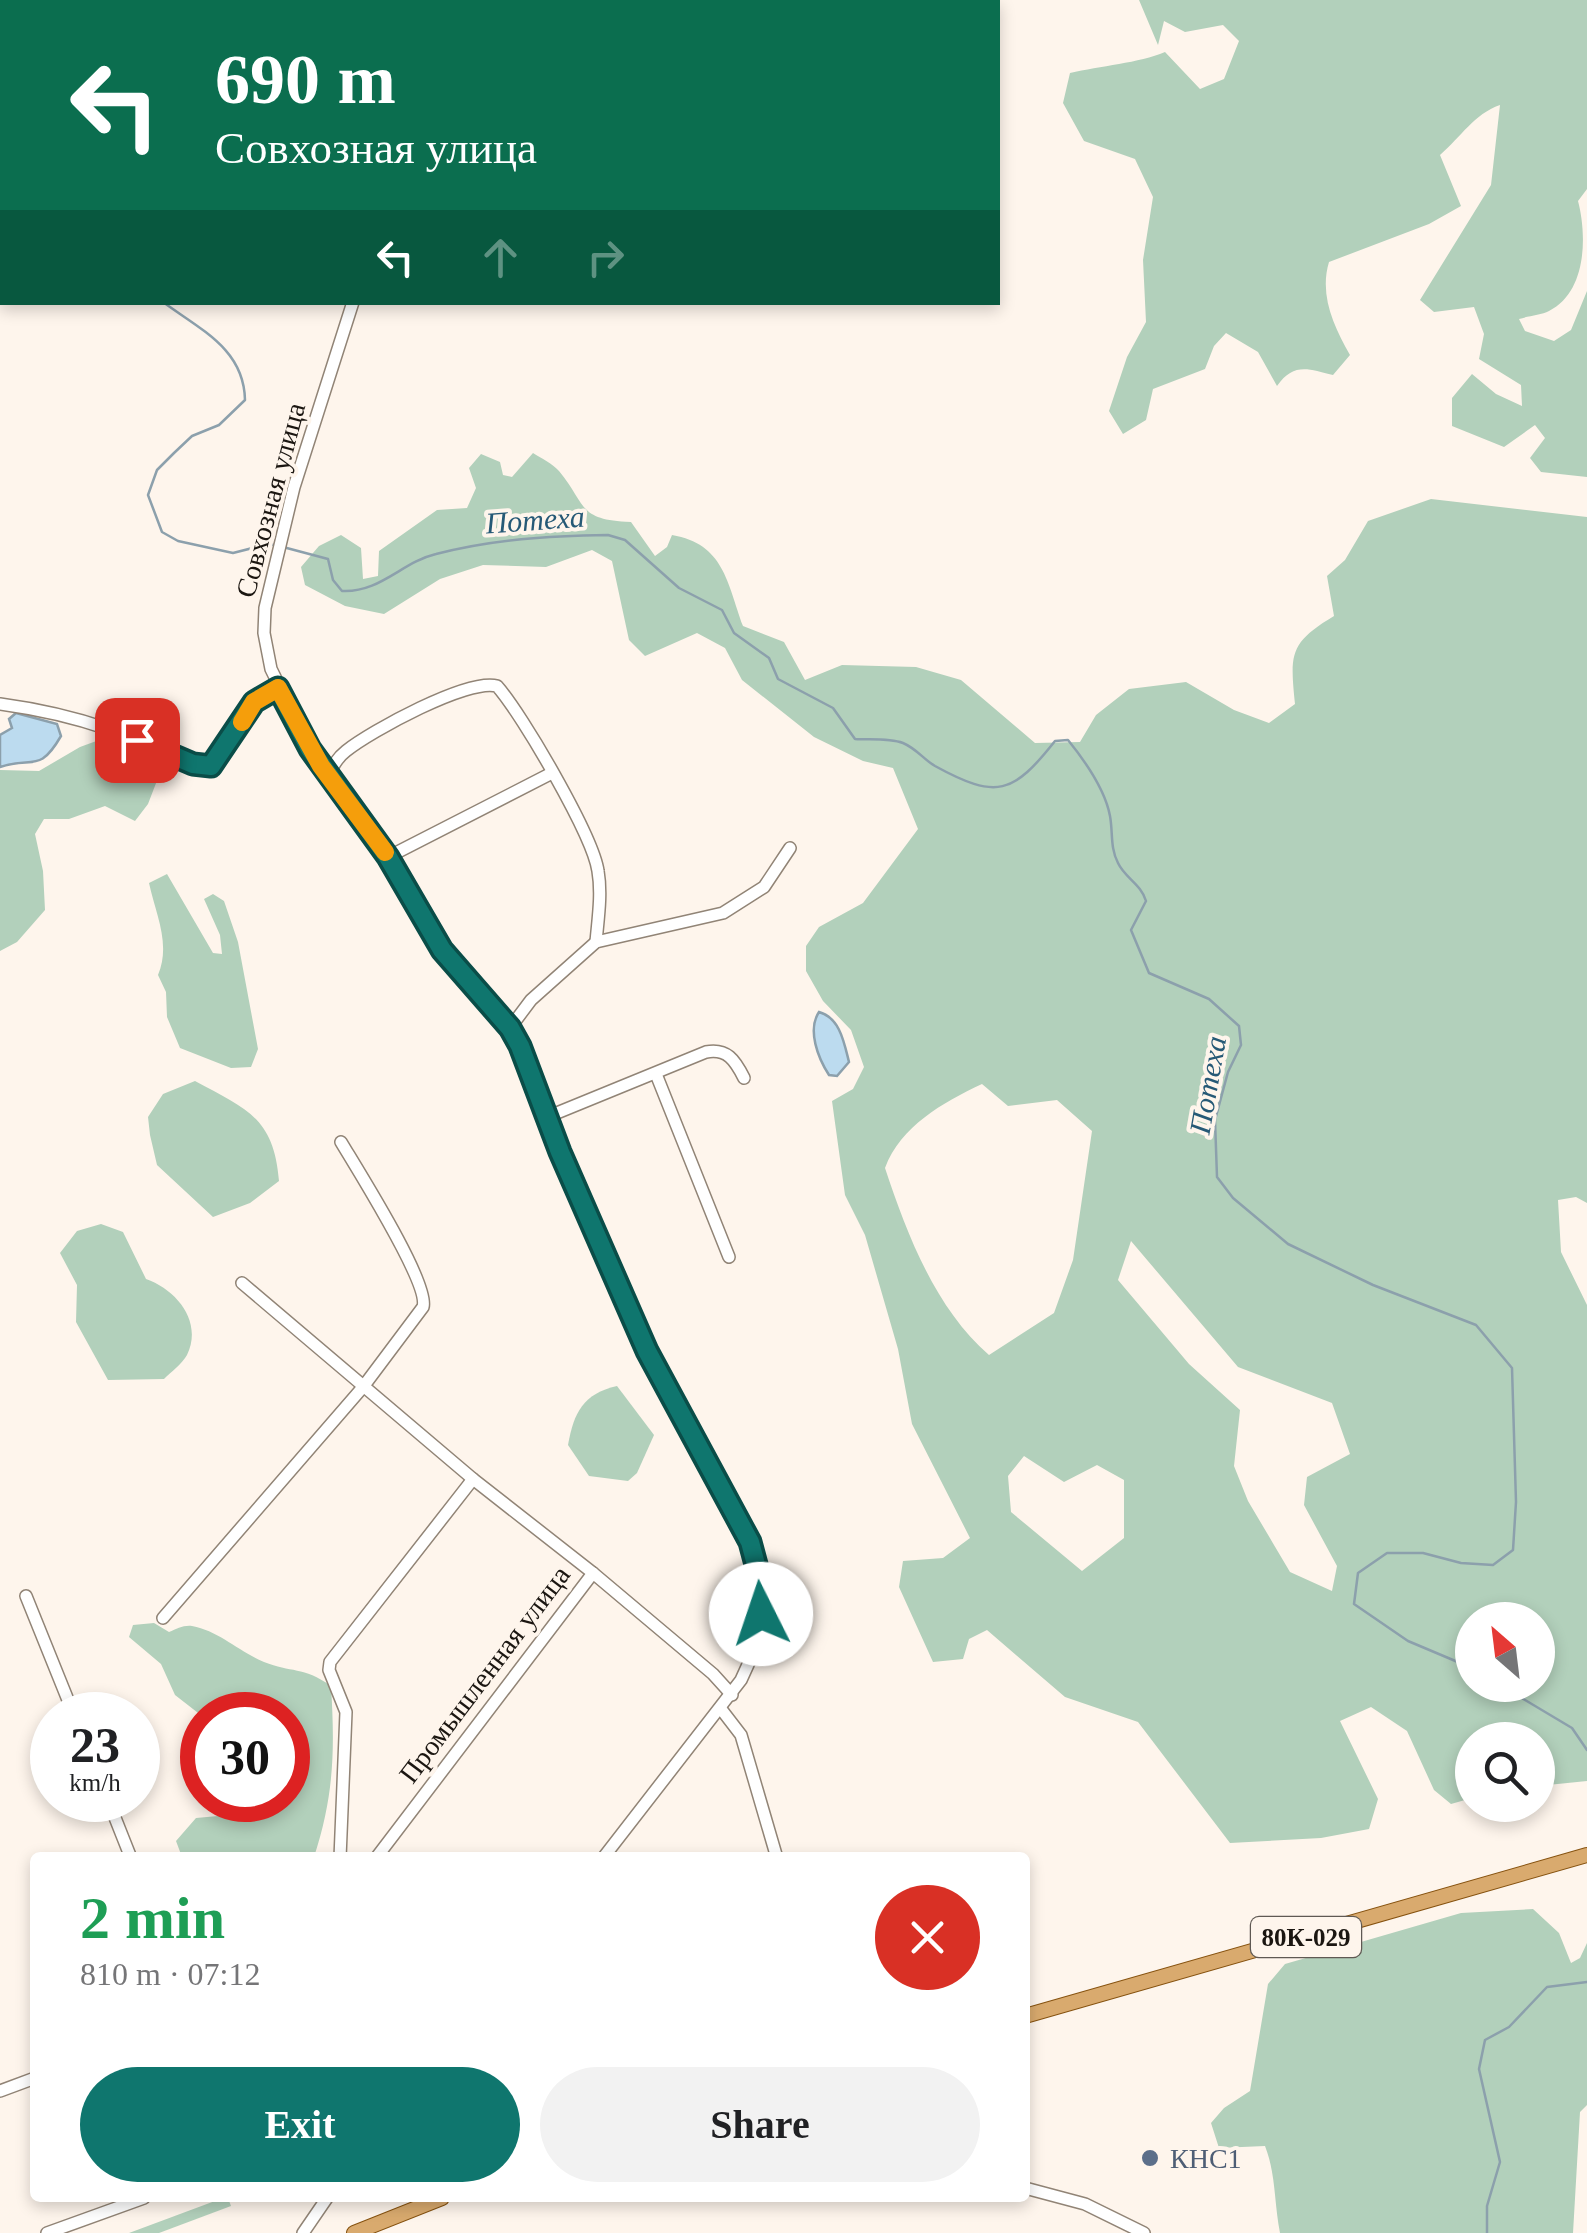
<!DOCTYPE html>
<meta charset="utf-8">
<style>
:root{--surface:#fff;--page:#f2f2f2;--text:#202124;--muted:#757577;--accent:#0f766e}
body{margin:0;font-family:"Times New Roman",serif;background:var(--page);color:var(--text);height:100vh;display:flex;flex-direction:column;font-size:38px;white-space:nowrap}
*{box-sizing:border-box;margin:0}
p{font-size:32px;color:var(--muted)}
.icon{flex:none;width:55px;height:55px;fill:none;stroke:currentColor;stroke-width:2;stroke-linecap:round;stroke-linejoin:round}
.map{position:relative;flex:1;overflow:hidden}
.panel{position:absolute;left:30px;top:1852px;width:1000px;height:350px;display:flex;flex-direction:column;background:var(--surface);border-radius:10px;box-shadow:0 5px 15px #0003}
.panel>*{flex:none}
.top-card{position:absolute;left:0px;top:0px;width:1000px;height:305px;box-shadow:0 5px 15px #0003;background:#0b6e4f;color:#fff;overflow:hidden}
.needle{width:65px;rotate:332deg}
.buttons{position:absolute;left:1455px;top:1602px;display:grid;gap:20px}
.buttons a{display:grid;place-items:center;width:100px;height:100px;border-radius:50%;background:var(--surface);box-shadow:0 5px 15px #0003;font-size:50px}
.speed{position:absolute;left:30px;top:1692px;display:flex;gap:20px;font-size:50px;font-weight:700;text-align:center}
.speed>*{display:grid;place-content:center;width:130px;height:130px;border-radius:50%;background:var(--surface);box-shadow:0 5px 15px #0003;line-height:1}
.speed small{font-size:25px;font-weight:400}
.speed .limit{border:15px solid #d22;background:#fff;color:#111}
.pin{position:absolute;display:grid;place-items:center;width:85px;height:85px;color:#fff;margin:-42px;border-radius:20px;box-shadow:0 5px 15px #0006}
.me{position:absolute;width:110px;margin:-55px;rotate:356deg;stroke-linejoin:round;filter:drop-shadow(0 0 8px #0008)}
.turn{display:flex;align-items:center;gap:35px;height:210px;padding:0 50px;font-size:45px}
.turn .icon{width:130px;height:130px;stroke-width:2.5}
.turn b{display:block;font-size:70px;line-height:85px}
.lanes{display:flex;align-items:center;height:95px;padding:0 50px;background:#0003;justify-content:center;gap:50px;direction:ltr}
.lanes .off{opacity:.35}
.round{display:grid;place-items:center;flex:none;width:105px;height:105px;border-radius:52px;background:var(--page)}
.head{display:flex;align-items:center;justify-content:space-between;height:170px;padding:0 50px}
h1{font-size:60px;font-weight:600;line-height:75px;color:#1e9e55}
.cta{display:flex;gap:20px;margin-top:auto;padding:20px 50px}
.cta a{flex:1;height:115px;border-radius:60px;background:var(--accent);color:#fff;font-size:40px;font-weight:600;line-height:115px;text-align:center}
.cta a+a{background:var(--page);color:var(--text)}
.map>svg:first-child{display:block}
.forest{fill:#b2d0bb;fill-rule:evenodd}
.water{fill:#bcdbef;stroke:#8ca0ac;stroke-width:2.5}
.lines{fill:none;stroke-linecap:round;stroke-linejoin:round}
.stream{stroke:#8ca0ac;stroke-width:2.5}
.minor-casing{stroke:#918476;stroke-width:14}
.major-casing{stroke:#86520f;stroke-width:16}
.minor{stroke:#fff;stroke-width:11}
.major{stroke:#d9aa6e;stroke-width:14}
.route-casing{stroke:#0a4d48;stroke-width:25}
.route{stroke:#0f766e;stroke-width:18}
.slow{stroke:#f59e0b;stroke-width:18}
.service-dot{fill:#5c6f8a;stroke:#fef5ec;stroke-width:4}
.labels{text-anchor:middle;stroke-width:8;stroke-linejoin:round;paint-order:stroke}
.shield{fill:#fef5ec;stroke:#5f5953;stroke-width:2.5}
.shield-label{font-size:25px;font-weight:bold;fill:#1b1611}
.street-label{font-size:28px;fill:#1b1611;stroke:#fef5ec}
.service-label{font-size:28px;fill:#4e5e75;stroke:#fef5ec;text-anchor:start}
.water-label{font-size:30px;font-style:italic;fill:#265976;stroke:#fef5ec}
</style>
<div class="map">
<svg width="1587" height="2233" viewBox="0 0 1587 2233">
<rect width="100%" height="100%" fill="#fef5ec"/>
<g class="forest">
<path d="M1139,0H1587V189L1578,201C1587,235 1587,292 1549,311C1541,315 1528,316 1519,319L1525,331L1554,341L1571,330L1587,291V477L1541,472L1530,458L1545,438L1535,425L1504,447L1452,426V398L1472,374L1496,394L1522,406L1521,385L1479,359L1484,334L1474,307L1434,312L1420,300L1491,185L1500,105C1474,114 1461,137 1440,155L1461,206L1429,224L1329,262C1319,295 1334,327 1350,355L1333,375C1307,368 1293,363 1277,386L1258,352L1226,333L1214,346L1205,369L1153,389L1146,420L1123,434L1109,411L1127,357L1146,322L1143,260L1153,197L1135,159L1084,141L1063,103L1070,73C1100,66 1139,63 1165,52L1200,89L1224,79L1239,41L1223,25L1185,32L1164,21L1158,45Z"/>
<path d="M533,453C541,458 553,464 559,471C587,505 577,520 631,522L655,556L667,547L672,535C724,544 727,582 743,626L784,642L805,680L842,665L916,667L961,680L1035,743L1080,742L1096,715L1129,689L1186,682L1234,710L1269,723L1295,704C1290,654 1289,643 1334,616L1327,576L1345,560L1368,521L1431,499L1587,517V1203L1576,1197L1558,1200L1561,1252L1587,1305V1781L1538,1786V1740H1472V1798L1451,1804L1434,1790L1407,1731L1371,1707L1340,1721L1378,1799L1369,1829L1321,1838L1230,1843L1138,1722L1065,1697L987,1630L969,1639L963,1659L933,1662L899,1587L903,1561L943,1558L970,1538L912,1424L898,1349L865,1235L845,1195L832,1101L853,1089L864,1067L851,1030L823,1001L806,971V946L819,927L863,903L918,829L893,768L863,761L814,737L742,680L725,648L697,633L645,656L629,640L612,561L592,550L546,567L483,565L440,579L384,614L345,606L305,585L301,567L319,546L341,535L361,548L363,579L378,576L379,551L437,510L467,508L476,488L469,468L481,454L500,462L503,475L512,477ZM982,1084L1008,1106L1057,1100L1092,1131L1073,1260L1054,1313L989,1355C935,1308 907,1234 885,1168C901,1126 942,1103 982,1084ZM1131,1241L1238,1367L1332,1403L1350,1454L1307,1477L1304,1505L1337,1566L1332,1591L1290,1572L1248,1501L1234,1466L1240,1410L1189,1364L1118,1280ZM1024,1456L1064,1482L1097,1465L1124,1480V1538L1082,1571L1011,1512L1008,1476ZM1472,1620H1538V1685H1472Z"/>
<polygon points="110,736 148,754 158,778 148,804 135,821 105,806 69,819 44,819 35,834 43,871 45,910 17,942 0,951 0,770 39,771 80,747"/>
<path d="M167,874L213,953L222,954L220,935L204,899L213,894L224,901L238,942L258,1049L251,1067L231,1068L180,1048L167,1017L166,992L158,975C171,944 156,915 149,883Z"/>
<path d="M195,1081C247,1109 274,1118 279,1181L250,1203L213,1217L157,1165L150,1135L148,1117L163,1094Z"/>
<path d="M101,1224L123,1232L146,1279C177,1290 203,1322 187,1355C182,1364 171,1372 164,1379L108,1380L76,1322L77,1285L60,1253L77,1231Z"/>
<path d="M617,1386L654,1435L637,1473L628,1481L589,1476L568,1445C574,1412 583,1394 617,1386Z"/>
<path d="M154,1623L169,1632C177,1629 183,1625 192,1626C219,1631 238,1651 264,1662C291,1673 303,1666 331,1686C335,1750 334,1796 314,1857H182L176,1841L196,1818L229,1815L247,1800H288V1715L202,1716L175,1695L161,1664L129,1637L133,1625Z"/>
<path d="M1533,1909L1559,1933L1571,1963L1580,1958L1587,1943V2105L1580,2112L1573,2233H1280C1274,2203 1276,2174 1265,2146L1219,2148L1211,2123L1224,2108L1250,2091L1268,1984L1285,1964L1461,1913Z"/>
<polygon points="223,2198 228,2198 231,2206 159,2233 129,2233"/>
</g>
<g class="water">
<path d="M16,713L57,724L61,736C39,774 33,756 0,767V735L12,728L9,719Z"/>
<path d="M819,1012C840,1018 844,1042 849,1062L837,1076L829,1075C818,1058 807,1030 819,1012Z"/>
</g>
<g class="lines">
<g class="stream">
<polyline points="0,248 2,250"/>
<path d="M163,302C201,330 244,349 245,400L219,425L192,436L174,453L157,470L148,495L162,532L178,541L233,553L268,544L275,545"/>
<path d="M283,547L328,559L333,580L342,591C380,593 402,562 436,554C493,539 549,536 608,535L625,540L679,588L722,610L734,633L769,658L778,679L833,708L855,739C870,740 889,738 903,743C917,749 923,759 935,766C997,800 1013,794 1055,741L1068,740C1085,761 1105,789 1110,816C1113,832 1110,848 1118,863C1125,878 1141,884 1146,901L1131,930L1149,973L1209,999L1239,1026L1241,1045L1228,1072L1215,1120L1217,1177L1233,1198L1288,1244L1373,1285L1476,1325L1512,1368L1516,1502L1513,1550L1493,1565L1461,1563L1423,1553H1387L1358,1573L1354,1604L1408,1641L1472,1668"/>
<polyline points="1500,1685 1572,1728 1587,1750"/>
<polyline points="1487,2233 1487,2206 1500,2162 1479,2069 1485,2040 1509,2027 1547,1987 1587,1982"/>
</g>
<g class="minor-casing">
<g id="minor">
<polyline points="476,0 476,2"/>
<polyline points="579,2 581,0"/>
<polyline points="353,302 294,487 265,608 264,633 271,669 310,749 388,857 443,950 510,1028 520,1046 560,1152 647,1351 751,1542 762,1587 761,1614 751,1658 741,1680 603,1858"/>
<path d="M0,704C37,709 73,717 108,729C143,740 175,761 211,766L254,702L278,688"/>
<path d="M328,776C333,766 337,758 346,751C371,731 468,678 497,686C522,714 593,836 598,871C602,894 598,919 596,942"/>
<polyline points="388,857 552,773"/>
<polyline points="510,1028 531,1000 596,942 723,913 764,887 790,848"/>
<polyline points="656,1074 729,1257"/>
<path d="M547,1117L706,1052C727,1048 735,1060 744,1078"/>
<polyline points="242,1283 473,1479 593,1573"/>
<polyline points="26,1596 74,1715"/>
<path d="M163,1618L363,1387L423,1307C430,1284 357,1169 341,1142"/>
<polyline points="721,1709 741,1735 777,1858"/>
<polyline points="108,1800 131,1858"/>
<polyline points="340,1858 346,1712 329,1670 330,1662 473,1479"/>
<polyline points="376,1858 593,1573 713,1674 732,1695"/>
<polyline points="0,2091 35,2078"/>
<polyline points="1025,2188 1085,2204 1144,2233"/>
<polyline points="47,2233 144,2198"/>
<polyline points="303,2233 327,2198"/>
</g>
</g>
<g class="major-casing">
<g id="major">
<polyline points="1025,2016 1587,1855"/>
<polyline points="354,2233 442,2198"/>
</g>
</g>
<use href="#minor" class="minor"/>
<use href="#major" class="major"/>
</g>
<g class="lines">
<g class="route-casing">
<polyline id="route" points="137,740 193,764 211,766 254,702 278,688 310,749 388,857 442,950 510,1028 520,1046 560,1152 647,1351 750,1542 762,1587 761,1614"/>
</g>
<use href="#route" class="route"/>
<polyline class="slow" points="242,722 254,702 278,688 321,766 385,852"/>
</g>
<circle class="service-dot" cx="1150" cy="2158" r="10"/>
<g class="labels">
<rect class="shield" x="1251" y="1917" width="110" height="40" rx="8"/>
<g class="shield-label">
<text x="1306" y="1946">80К-029</text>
</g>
<g class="street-label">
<text transform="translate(270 500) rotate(-75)" y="10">Совхозная улица</text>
<text transform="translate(484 1674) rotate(-53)" y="10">Промышленная улица</text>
</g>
<g class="service-label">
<text x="1170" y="2168">КНС1</text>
</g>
<g class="water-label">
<text transform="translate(535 520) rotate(-4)" y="10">Потеха</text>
<text transform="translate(1208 1085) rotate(-80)" y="10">Потеха</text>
</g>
</g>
</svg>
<div class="buttons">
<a><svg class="needle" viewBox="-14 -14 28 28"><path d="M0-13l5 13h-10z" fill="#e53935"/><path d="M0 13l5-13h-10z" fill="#757577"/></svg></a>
<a><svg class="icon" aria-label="search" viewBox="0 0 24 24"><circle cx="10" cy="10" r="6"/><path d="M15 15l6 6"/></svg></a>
</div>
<div class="speed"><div>23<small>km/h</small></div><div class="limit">30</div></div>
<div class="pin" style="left:137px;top:740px;background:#d93025"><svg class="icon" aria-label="arrive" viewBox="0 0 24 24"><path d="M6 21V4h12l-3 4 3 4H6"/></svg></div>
<svg class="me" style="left:761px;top:1614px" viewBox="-20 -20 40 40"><circle r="19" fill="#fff"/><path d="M0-13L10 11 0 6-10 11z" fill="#0f766e"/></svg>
<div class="top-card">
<div class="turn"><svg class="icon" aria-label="left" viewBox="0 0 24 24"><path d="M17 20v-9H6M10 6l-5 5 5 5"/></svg><div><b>690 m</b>Совхозная улица</div></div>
<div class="lanes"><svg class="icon" aria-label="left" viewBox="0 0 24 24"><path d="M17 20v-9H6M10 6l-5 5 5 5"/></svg><svg class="icon off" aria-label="ahead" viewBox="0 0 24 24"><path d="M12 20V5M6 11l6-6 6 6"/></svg><svg class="icon off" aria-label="right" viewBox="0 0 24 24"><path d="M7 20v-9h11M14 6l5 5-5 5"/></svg></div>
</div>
<section class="panel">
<div class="head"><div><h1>2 min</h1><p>810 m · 07:12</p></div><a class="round" style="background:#d93025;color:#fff"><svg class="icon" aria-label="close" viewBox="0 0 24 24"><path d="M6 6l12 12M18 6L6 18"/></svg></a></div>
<div class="cta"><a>Exit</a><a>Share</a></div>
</section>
</div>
